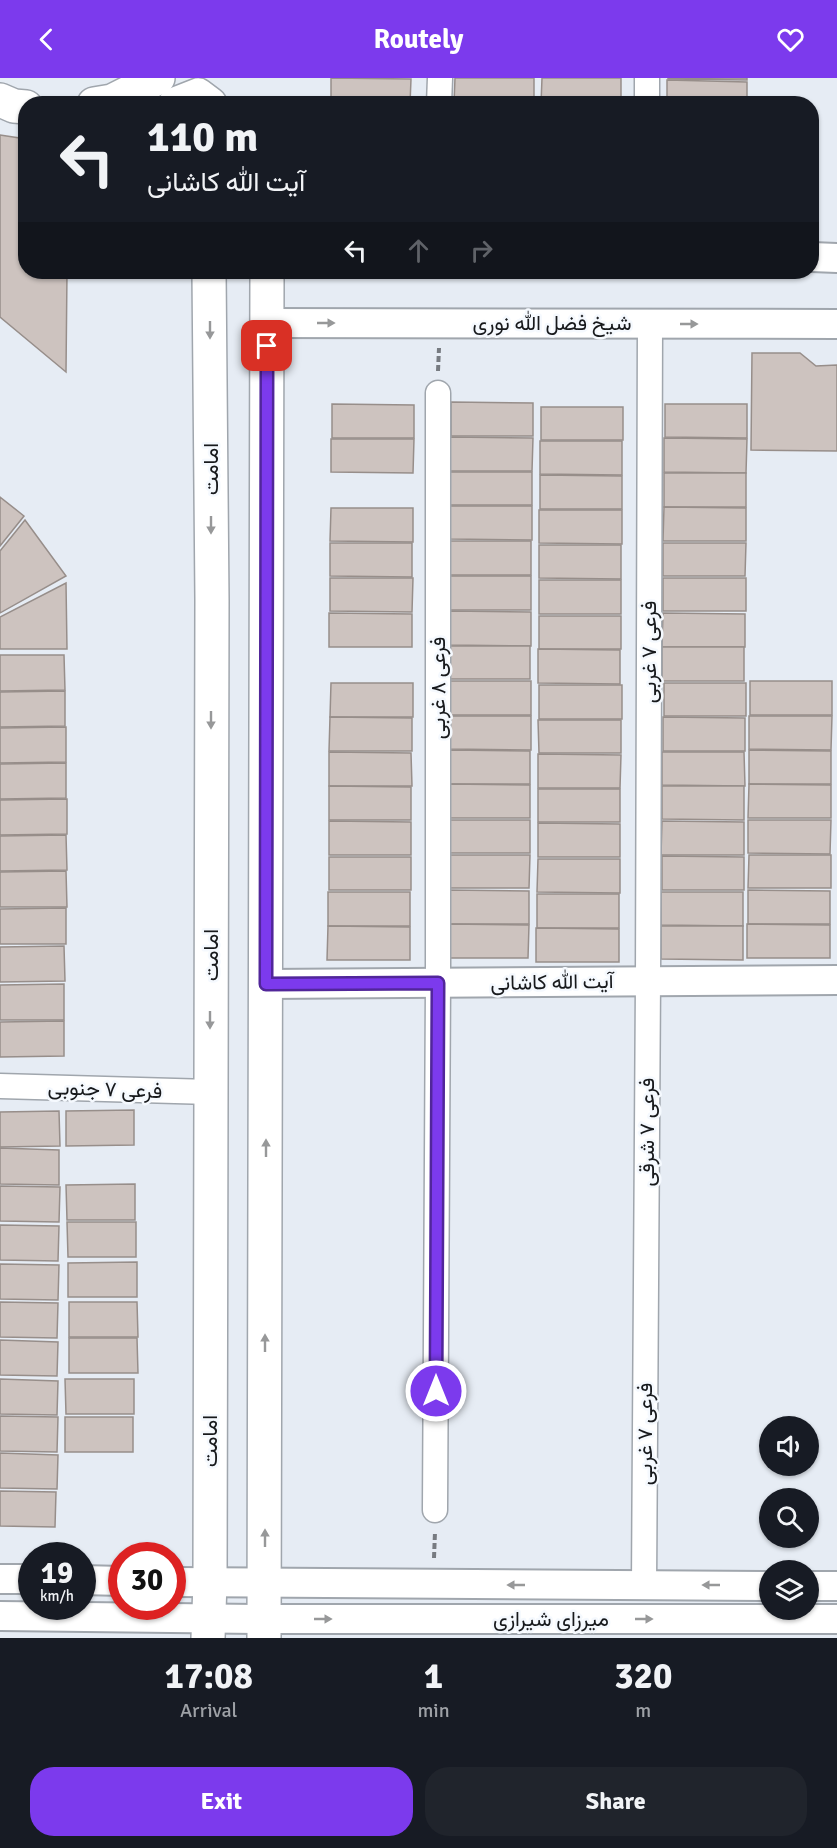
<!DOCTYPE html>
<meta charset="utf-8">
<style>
:root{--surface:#171b24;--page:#20242c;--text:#f1f3f6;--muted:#9ea1a6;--accent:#7c3aed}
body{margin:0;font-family:Signika,Vazirmatn,sans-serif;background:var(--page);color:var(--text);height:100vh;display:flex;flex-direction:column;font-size:22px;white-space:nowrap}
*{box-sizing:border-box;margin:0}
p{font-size:20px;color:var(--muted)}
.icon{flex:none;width:33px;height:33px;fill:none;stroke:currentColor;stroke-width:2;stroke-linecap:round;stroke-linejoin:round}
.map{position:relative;height:1560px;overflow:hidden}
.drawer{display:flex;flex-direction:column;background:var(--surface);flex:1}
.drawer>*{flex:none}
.top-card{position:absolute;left:18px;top:18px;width:801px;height:183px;border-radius:24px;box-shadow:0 2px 4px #0004;background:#171b24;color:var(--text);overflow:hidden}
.controls{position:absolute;left:759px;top:1338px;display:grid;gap:12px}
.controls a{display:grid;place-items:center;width:60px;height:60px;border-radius:50%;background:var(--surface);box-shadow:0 2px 4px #0004;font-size:30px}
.speed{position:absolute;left:18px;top:1464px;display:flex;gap:12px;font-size:30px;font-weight:700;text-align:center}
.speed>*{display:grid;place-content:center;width:78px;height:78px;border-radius:50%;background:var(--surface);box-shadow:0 2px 4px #0004;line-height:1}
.speed small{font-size:15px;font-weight:400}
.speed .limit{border:9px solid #d22;background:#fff;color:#111}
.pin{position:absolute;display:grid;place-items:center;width:51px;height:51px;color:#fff;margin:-26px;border-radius:12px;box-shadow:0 3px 9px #0006}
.me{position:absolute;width:66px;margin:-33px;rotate:0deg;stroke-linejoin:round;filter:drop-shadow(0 0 4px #0008)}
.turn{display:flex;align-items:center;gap:21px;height:126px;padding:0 30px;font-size:27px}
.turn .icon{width:78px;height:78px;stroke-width:2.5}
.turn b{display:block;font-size:42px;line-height:51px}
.lanes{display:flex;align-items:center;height:57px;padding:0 30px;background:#0003;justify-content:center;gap:30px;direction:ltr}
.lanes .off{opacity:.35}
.eta{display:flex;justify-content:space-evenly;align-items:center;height:102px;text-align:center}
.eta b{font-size:36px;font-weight:700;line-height:42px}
.button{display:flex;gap:12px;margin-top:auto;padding:12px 30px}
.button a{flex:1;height:69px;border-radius:24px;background:var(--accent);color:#fff;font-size:24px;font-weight:700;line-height:69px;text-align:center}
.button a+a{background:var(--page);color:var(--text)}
header{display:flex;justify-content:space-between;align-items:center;height:78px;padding:0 30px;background:var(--accent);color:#fff;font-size:27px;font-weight:700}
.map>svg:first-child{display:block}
.building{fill:#cdc3bf;stroke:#978e8a;stroke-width:1.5}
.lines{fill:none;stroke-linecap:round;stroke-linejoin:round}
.minor-casing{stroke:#a0a6ad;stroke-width:27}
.tertiary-casing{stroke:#a0a6ad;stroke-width:32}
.secondary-casing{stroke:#a0a6ad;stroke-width:36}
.path{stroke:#777b81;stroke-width:4;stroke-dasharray:6 3;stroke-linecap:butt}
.minor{stroke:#fff;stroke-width:24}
.tertiary{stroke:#fff;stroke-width:28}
.secondary{stroke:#fff;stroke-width:33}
.oneway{fill:#979899}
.route-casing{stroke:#51269a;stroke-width:15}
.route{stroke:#7c3aed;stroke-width:10}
.labels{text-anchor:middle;stroke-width:5;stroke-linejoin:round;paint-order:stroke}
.street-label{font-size:21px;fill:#17191c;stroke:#f5f9fe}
</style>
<header><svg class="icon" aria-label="back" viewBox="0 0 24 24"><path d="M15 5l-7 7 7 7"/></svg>Routely<svg class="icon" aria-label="heart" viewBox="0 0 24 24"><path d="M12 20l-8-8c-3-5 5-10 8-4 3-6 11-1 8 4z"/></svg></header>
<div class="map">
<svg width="837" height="1560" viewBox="0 0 837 1560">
<rect width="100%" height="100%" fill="#e6ecf4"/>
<g class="building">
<polygon points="331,0 411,1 410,26 331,26"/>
<polygon points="455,0 534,0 534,26 454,26"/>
<polygon points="542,0 621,0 621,26 541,26"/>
<polygon points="668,0 747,0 747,2 668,1"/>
<polygon points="667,2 747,4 747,26 667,26"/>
<polygon points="0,57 26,61 26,194 67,194 66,294 0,239"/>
<polygon points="752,275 800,275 816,288 837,287 837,373 751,372"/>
<polygon points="451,324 533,325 533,358 451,358"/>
<polygon points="332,326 414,327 414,360 332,360"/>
<polygon points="665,326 747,326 747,360 665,359"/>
<rect x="541" y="329" width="82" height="33"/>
<polygon points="450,359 533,360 532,393 450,393"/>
<polygon points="664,360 747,361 746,395 664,394"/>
<polygon points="331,361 414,361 413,395 331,394"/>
<polygon points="540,363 622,363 622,397 540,396"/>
<polygon points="450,394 532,394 532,427 449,427"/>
<rect x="664" y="395" width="82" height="34"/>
<polygon points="540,397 622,398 622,431 540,431"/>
<polygon points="0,419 24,438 0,468"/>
<polygon points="450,428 532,428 532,462 449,461"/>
<polygon points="664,429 746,430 746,463 663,463"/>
<polygon points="331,430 413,430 413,464 330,463"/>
<polygon points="539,432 622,432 622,466 539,465"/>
<polygon points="25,442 66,498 0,535 0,473"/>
<rect x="449" y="463" width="82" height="34"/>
<polygon points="330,465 412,465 412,499 330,498"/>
<polygon points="663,465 746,465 745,498 663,498"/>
<polygon points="539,467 621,467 621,501 539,500"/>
<rect x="449" y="498" width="82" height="34"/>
<polygon points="330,500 413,500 412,534 330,533"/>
<rect x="663" y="500" width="83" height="33"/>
<rect x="539" y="502" width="82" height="34"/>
<polygon points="66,505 67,571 0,571 0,539"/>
<polygon points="449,533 531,534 531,568 448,567"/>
<polygon points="329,535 412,536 412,569 329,569"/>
<polygon points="663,535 745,536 745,569 662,569"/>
<rect x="539" y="538" width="82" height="33"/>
<rect x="448" y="568" width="82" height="33"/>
<rect x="662" y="569" width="82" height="34"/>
<polygon points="538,571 620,572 620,606 538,605"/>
<polygon points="0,577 64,577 65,612 0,613"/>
<rect x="449" y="603" width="82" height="34"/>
<rect x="750" y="603" width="82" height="34"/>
<polygon points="331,605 413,605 413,639 330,639"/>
<rect x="664" y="605" width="82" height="33"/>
<rect x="539" y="607" width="83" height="34"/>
<polygon points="65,613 65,648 0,649 0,614"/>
<polygon points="449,638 531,638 531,672 448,671"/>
<polygon points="749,638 832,638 831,672 749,671"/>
<polygon points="330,639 412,640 412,673 329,673"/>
<polygon points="663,639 745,640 745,673 663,673"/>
<polygon points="538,642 621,642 621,675 539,675"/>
<polygon points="66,649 66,684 0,685 0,650"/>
<polygon points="448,672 530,673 530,706 448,706"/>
<polygon points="749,672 831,673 831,706 749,706"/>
<polygon points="329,674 411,675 412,708 329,708"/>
<polygon points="662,674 744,674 745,708 662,707"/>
<polygon points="538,676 621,677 620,710 538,710"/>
<polygon points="66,685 66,720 0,721 0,686"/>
<polygon points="448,706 530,707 530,740 448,740"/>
<polygon points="749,706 831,707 831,740 748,740"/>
<polygon points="329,708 411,709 411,742 329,742"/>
<polygon points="662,708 744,708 744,742 662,741"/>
<rect x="538" y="711" width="82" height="33"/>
<polygon points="67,721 67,756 0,757 0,722"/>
<polygon points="448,742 530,742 530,775 447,775"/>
<polygon points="748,742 831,742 830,776 748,775"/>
<polygon points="329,743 411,744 411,777 329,777"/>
<polygon points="662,743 744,744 744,777 661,777"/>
<polygon points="538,745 620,746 620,779 538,779"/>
<polygon points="66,757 67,792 0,793 0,758"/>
<polygon points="447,777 530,777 529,810 447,810"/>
<polygon points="749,777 831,777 831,810 748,810"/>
<polygon points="662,778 744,779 744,812 662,812"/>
<rect x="329" y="779" width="82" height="33"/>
<polygon points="538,781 620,781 620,815 537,814"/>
<polygon points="66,793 67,829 0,829 0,794"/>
<polygon points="447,812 529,813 529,846 447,846"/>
<polygon points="748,812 830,813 830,846 748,846"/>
<rect x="328" y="814" width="82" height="34"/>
<polygon points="661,814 743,814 743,848 661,847"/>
<rect x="537" y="816" width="82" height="34"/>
<polygon points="66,830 66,866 0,866 0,831"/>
<polygon points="446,846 529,847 528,880 446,880"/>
<polygon points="747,846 830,847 830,880 747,880"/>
<polygon points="328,848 410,849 410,882 327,882"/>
<polygon points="661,848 743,848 743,882 661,881"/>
<polygon points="536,850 619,851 619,884 536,884"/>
<polygon points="64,868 65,903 0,904 0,869"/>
<polygon points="64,906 64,942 0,942 0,907"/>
<polygon points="64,943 64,978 0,979 0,944"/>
<polygon points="134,1032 134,1067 66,1068 66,1033"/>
<polygon points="59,1033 60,1068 0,1069 0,1034"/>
<polygon points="0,1070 59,1072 59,1107 0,1106"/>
<polygon points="135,1106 135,1142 67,1142 66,1107"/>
<polygon points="0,1108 60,1109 59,1144 0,1143"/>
<polygon points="67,1144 136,1144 136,1179 68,1179"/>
<polygon points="0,1147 59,1148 58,1183 0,1182"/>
<polygon points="137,1184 137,1219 68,1219 68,1185"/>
<polygon points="0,1186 59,1187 58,1222 0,1221"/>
<polygon points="0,1224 58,1225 57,1260 0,1259"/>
<polygon points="69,1224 137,1224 138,1259 69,1259"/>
<polygon points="69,1260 137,1260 138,1295 69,1295"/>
<polygon points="0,1262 58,1264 57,1298 0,1297"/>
<polygon points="0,1301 58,1303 57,1337 0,1336"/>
<polygon points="65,1301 134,1301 134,1336 66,1336"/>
<polygon points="0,1338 58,1339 57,1374 0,1373"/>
<rect x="65" y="1339" width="68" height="35"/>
<polygon points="0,1375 58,1377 57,1411 0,1410"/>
<polygon points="0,1413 56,1414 55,1449 0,1448"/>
</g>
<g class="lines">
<g class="minor-casing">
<g id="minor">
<polyline points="647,0 647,26"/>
<polyline points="439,26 440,0"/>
<polyline points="0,1008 210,1014"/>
<polyline points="435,1432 438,905 438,315"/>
<polyline points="644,1507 648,903 650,246"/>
</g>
</g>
<g class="tertiary-casing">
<g id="tertiary">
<polyline points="812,179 837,180"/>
<polyline points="267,245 837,246"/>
<polyline points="266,906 837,902"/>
<polyline points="0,1501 32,1501"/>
<polyline points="82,1502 122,1503"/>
<polyline points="172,1504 770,1508"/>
<polyline points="808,1508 837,1508"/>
<polyline points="0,1538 264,1541 837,1541"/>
</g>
</g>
<g class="secondary-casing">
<g id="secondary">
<polyline points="0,22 14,28 26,29"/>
<polyline points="94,26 112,23 158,0"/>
<polyline points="175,26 198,17 210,26"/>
<polyline points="208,1560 210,1505 212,522 209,194"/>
<polyline points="264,1560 267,194"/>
</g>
</g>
<g class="path">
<polyline points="438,293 439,270"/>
<polyline points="434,1480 435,1454"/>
</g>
<use href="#minor" class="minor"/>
<use href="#tertiary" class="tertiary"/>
<use href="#secondary" class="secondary"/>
</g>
<defs><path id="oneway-solid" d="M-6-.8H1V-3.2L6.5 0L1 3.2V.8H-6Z" transform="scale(1.5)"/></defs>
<g class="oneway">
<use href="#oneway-solid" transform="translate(326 245)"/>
<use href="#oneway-solid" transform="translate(689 246)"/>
<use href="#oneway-solid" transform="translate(210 252) rotate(90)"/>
<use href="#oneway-solid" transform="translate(211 447) rotate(90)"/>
<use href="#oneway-solid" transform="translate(211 642) rotate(90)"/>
<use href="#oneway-solid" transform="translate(210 942) rotate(90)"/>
<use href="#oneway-solid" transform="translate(266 1070) rotate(-90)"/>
<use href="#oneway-solid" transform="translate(265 1265) rotate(-90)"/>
<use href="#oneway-solid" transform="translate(265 1460) rotate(-90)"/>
<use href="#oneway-solid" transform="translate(516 1507) rotate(-180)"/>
<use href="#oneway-solid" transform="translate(711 1507) rotate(-180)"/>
<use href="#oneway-solid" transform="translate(323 1541)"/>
<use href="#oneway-solid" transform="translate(644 1541)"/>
</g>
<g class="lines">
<g class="route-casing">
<polyline id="route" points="267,268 266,906 438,905 436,1313"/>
</g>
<use href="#route" class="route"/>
</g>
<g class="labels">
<g class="street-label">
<text x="552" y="252">شیخ فضل الله نوری</text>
<text transform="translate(211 391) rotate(-90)" y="7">امامت</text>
<text transform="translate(649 574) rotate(-90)" y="7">فرعی ۷ غربی</text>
<text transform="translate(438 610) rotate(-90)" y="7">فرعی ۸ غربی</text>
<text transform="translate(211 877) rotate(-90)" y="7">امامت</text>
<text transform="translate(552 904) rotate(-1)" y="7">آیت الله کاشانی</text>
<text transform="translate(105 1011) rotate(2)" y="7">فرعی ۷ جنوبی</text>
<text transform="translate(647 1054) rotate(-90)" y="7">فرعی ۷ شرقی</text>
<text transform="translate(645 1356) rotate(-90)" y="7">فرعی ۷ غربی</text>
<text transform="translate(210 1363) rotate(-90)" y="7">امامت</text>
<text x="551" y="1548">میرزای شیرازی</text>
</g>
</g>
</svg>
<div class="controls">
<a><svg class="icon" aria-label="sound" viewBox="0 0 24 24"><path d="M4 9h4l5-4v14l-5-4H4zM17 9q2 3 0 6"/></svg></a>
<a><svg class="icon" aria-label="search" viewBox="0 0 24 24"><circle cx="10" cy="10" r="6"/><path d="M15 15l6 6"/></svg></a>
<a><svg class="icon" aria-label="layers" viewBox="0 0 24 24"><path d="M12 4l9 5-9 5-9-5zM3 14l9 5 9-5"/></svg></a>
</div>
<div class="speed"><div>19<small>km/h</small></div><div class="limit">30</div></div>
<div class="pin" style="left:267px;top:268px;background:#d93025"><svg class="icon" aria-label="arrive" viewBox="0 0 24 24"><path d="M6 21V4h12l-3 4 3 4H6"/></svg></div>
<svg class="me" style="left:436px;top:1313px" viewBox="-20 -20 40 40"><circle r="17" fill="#7c3aed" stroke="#fff" stroke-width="3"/><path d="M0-11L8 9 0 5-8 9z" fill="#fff"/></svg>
<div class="top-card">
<div class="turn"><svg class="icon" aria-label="left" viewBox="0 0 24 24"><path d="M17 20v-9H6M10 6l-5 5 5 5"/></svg><div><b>110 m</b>آیت الله کاشانی</div></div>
<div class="lanes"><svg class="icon" aria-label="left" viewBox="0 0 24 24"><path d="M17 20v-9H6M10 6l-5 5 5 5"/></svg><svg class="icon off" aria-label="ahead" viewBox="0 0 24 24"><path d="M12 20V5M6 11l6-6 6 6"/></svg><svg class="icon off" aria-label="right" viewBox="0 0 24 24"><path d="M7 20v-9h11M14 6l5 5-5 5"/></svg></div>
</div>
</div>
<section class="drawer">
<div class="eta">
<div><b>17:08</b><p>Arrival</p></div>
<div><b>1</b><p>min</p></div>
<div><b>320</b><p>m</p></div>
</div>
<div class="button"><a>Exit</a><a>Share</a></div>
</section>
